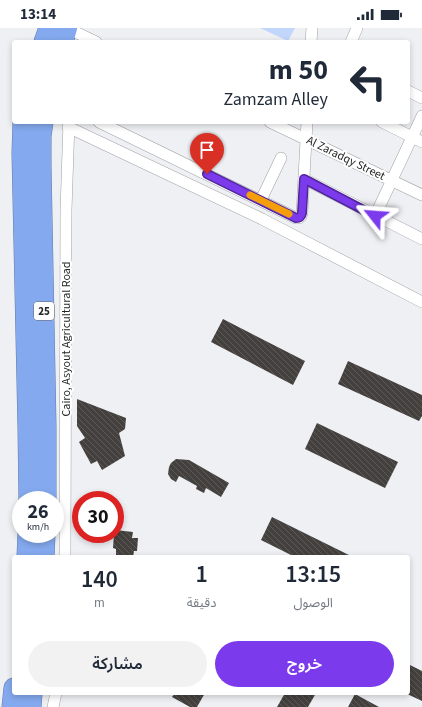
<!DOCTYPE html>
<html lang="ar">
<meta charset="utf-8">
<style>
:root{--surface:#fff;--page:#f2f2f3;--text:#1f2937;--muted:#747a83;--accent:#7c3aed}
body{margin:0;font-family:"Source Sans 3","Noto Sans Arabic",sans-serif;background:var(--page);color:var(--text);direction:rtl;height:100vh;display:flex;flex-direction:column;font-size:15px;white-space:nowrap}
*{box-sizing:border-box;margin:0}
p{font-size:13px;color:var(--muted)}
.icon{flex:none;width:22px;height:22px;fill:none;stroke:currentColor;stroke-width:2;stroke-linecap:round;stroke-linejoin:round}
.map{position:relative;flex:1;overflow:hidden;direction:ltr}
.details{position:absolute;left:12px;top:527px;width:398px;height:140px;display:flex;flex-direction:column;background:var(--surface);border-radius:4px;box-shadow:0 2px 6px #0003;direction:rtl}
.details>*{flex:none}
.guide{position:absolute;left:12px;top:12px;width:398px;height:84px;border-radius:4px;box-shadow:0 2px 6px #0003;direction:rtl;background:#fff;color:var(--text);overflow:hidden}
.speed{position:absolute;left:12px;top:463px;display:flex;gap:8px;font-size:20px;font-weight:700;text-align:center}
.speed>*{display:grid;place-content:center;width:52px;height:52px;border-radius:50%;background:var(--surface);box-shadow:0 2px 6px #0003;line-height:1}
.speed small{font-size:10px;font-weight:400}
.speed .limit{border:6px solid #d22;background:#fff;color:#111}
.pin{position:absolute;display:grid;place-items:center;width:34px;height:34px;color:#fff;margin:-41px -17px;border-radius:50% 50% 50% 0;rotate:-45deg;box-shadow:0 0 4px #0007}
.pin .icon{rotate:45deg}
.me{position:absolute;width:44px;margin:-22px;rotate:298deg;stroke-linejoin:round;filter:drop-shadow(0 0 3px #0008)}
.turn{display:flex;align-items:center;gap:14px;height:84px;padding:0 16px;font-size:18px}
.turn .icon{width:52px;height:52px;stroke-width:2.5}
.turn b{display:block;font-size:28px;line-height:34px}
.eta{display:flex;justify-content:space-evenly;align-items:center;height:68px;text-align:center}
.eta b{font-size:24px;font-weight:600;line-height:28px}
.primary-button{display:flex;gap:8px;margin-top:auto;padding:8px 16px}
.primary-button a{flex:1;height:46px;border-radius:24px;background:var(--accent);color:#fff;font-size:16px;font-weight:600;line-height:46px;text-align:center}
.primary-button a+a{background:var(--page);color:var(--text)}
.status{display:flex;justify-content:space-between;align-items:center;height:28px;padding:0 20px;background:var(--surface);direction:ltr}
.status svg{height:11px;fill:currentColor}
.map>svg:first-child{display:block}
.green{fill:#c1d6fa}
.building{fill:url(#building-back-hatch)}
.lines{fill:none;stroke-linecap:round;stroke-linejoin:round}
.street-casing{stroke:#9fa1a5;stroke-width:12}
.highway-casing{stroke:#637ba8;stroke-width:21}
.street{stroke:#fff;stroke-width:11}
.highway{stroke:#84a9ee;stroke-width:20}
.route-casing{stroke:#51269a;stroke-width:10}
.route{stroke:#7c3aed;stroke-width:7}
.slow{stroke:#f59e0b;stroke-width:7}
.labels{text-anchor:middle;stroke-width:4;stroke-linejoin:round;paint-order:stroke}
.shield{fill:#fff;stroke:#666768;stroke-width:1}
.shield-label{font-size:11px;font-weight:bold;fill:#252627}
.street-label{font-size:12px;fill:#252627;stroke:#fff}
</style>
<div class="status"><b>13:14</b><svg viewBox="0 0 49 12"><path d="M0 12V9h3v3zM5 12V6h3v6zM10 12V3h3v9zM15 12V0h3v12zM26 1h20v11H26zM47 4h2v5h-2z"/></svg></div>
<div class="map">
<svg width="422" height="679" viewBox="0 0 422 679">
<defs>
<pattern id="building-back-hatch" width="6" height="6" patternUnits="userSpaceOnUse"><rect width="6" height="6" fill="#44403e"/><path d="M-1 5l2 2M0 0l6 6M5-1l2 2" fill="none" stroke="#5c5958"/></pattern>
</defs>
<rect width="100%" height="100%" fill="#eef0f4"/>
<polygon class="green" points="260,0 295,0 288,13"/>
<g class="building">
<polygon points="223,291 305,333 293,357 211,314"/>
<polygon points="348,333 422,367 422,388 419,393 338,356"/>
<polygon points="77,371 126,390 125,401 119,405 125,428 102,442 97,433 91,436 79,414 85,410 77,398"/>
<polygon points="317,395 398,434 385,460 305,421"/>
<polygon points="176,431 189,432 229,455 221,469 206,460 204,465 196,461 197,458 179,448 176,454 171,451 168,446 169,439 171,435"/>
<polygon points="272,489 353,529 295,529 261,512"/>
<polygon points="115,502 133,504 132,510 138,510 137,523 134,523 133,529 116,528 116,521 113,520 114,506 115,506"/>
<polygon points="408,636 422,643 422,673 405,665 408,665"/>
<polygon points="175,665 205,665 197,679 190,679 172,669"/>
<polygon points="285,665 316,665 308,679 277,679"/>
<polygon points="355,666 379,679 348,679"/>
</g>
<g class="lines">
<g class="street-casing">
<g id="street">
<polyline points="67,0 96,14"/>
<polyline points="311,14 312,0"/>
<polyline points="351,14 357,0"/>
<polyline points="408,63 422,70"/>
<polyline points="99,94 296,190 299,190 301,188 302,185 307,94"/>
<polyline points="270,94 422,167"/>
<polyline points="382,94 422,114"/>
<polyline points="68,99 262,191 422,274"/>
<polyline points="304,151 422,211"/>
<polyline points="261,172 281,130"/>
<polyline points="375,188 422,88"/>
<polyline points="65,529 66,182 69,94"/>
<polyline points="53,679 56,665"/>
</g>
</g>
<g class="highway-casing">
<g id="highway">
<polyline points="44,14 49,0"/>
<polyline points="63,14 67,0"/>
<polyline points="23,94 22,125 28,399 29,472"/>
<polyline points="43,94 41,108 41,138 46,399 46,472"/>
<polyline points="27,529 28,506"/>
<polyline points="44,529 45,506"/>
<polyline points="12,679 14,660"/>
<polyline points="31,679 32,665"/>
</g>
</g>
<use href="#street" class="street"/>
<use href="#highway" class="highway"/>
</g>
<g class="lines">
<g class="route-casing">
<path id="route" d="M207,146L296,190C300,190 301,189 302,185L304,151L375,188"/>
</g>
<use href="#route" class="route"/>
<polyline class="slow" points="250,167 289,186"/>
</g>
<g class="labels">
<rect class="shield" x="34" y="274" width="20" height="18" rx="3"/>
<g class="shield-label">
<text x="44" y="287">25</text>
</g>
<g class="street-label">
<text transform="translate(346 130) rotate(26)" y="4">Al Zaradqy Street</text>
<text transform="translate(66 311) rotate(-90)" y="4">Cairo, Asyout Agricultural Road</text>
</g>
</g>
</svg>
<div class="speed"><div>26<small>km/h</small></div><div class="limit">30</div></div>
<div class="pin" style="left:207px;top:146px;background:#d93025"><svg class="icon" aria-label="arrive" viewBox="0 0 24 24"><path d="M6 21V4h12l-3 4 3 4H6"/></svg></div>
<svg class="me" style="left:375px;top:188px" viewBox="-20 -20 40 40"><path d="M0-17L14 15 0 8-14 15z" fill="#7c3aed" stroke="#fff" stroke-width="4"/></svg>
<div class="guide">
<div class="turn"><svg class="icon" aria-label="left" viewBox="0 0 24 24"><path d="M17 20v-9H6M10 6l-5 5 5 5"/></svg><div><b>50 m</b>Zamzam Alley</div></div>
</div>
<section class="details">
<div class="eta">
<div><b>13:15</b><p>الوصول</p></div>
<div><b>1</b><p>دقيقة</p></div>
<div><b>140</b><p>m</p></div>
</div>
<div class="primary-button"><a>خروج</a><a>مشاركة</a></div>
</section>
</div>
